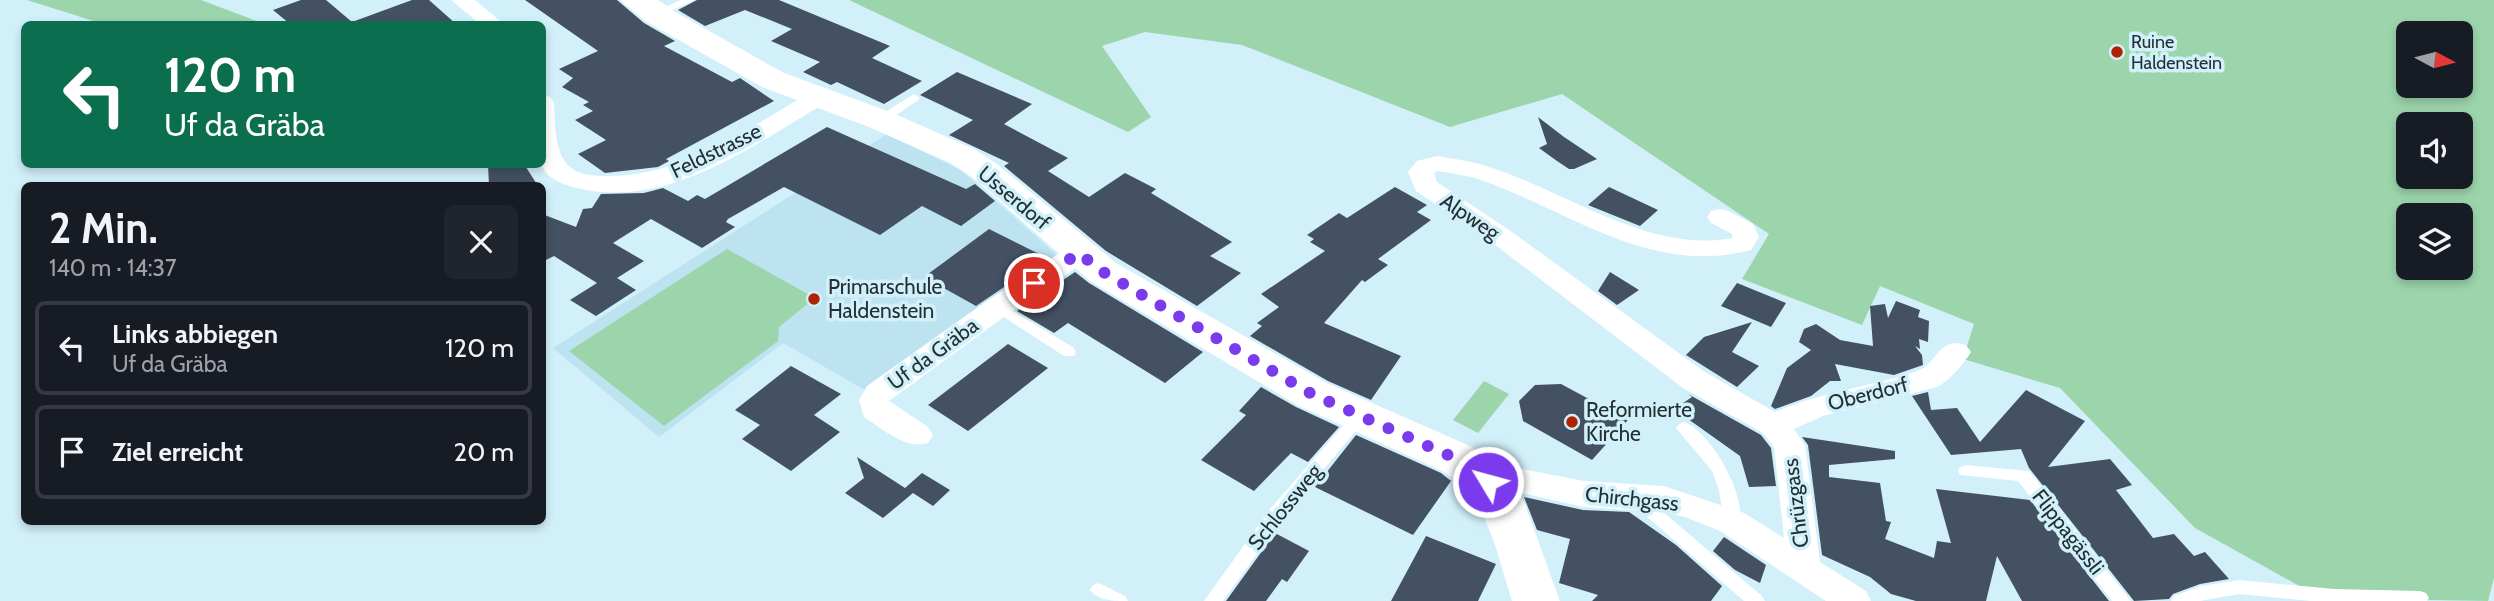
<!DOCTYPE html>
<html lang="de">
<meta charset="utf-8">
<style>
:root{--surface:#171b24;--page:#20242c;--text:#f1f3f6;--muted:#9ea1a6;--line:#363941}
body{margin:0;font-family:Cabin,sans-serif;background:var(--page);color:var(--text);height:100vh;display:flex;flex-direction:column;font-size:26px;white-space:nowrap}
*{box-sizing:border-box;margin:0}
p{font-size:23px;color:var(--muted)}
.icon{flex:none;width:38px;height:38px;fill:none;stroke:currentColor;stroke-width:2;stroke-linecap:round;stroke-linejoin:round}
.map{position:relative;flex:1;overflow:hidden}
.sheet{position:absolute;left:21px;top:182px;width:525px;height:343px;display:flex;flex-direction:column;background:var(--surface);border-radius:10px;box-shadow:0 4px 10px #0003}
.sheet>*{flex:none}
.banner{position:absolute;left:21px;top:21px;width:525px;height:147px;border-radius:10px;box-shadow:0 4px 10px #0003;background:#0b6e4f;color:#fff;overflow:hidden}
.needle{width:46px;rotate:97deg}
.buttons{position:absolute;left:2396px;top:21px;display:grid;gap:14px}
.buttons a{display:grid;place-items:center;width:77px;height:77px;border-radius:10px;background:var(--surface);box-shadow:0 4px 10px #0003;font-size:35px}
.pin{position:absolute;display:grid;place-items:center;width:60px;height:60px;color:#fff;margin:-30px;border:4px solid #fff;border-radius:50%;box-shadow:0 2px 7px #0007}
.me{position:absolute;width:77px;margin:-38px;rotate:307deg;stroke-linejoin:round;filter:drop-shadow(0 0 5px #0008)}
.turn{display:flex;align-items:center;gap:24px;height:147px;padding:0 28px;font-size:32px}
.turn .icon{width:91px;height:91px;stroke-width:2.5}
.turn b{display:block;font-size:49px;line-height:60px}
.round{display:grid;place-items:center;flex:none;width:74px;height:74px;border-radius:10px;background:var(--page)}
.overview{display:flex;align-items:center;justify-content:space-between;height:119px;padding:0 28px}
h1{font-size:42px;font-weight:700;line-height:52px}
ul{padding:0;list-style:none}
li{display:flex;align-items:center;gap:21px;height:94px;margin:0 14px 10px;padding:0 14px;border:4px solid var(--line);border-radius:10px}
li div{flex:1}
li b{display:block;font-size:26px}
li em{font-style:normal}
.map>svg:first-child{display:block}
.built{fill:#bde3f1}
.green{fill:#9cd5ac;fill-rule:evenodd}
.building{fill:#435163}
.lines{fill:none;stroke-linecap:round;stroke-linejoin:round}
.lane{fill:#fff;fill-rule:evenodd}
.street{fill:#fff;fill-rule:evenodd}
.secondary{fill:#fff;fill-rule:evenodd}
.route{stroke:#7c3aed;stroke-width:12;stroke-dasharray:0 21.6}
.poi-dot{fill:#af2203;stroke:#d1f0fa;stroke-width:2.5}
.labels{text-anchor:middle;stroke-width:7;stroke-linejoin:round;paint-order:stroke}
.far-poi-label{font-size:18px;fill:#232f33;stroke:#d1f0fa;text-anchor:start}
.street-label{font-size:21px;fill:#232f33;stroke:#d1f0fa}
.poi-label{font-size:21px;fill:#232f33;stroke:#d1f0fa;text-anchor:start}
</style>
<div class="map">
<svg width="2494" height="601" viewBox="0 0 2494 601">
<rect width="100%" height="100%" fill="#d1f0fa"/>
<polygon class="built" points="887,134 961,170 1057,255 870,393 783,343 659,437 553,348"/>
<g class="green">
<polygon points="27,0 201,0 265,24 103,24"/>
<path d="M849,0H2494V578L2488,601L2321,598L2195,528L2060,388L1963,359L1974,324L1880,286L1862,325L1742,279L1769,234L1562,94L1450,127L1242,45L1145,32L1102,46L1151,117L1128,132ZM2408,33H2460V86H2408ZM2408,124H2460V177H2408ZM2408,215H2460V268H2408Z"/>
<polygon points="727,249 815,298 779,327 778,341 664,426 569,351"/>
<polygon points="1484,381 1509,394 1478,433 1453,420"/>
</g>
<g class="building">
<polygon points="301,0 326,0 352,22 412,0 429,0 456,24 290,24 273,10"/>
<polygon points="525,0 617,0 644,23 675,41 664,46 732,82 740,78 774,101 666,159 669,161 658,167 605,173 578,154 606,140 575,120 593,111 583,105 589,102 562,87 573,78 559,69 598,51"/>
<polygon points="697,0 779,0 890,46 872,58 922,81 884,104 837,82 831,85 803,72 820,62 771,41 792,29 745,10 705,26 678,10"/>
<polygon points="957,72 1032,104 1004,124 1068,158 1048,171 1089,197 1125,173 1156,189 1151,193 1232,242 1210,256 1241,273 1197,306 1106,251 1004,166 1009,163 949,135 973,120 920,95"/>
<polygon points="1538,117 1564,137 1597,159 1574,169 1569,169 1557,161 1539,148 1547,144"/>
<polygon points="827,127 966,189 975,184 995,201 961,226 922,206 880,235 784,187 728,219 726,222 735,227 702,248 651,219 613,243 644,261 617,278 636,290 596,316 570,300 597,283 554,256 542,262 542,214 576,227 583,209 592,208 601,194 644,193 663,188 688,201 697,195 705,199"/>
<polygon points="488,164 524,164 538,186 489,186"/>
<polygon points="1395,187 1427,205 1417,212 1431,220 1378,259 1388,265 1365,282 1362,280 1324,323 1401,356 1371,400 1328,381 1250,336 1262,326 1257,323 1279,307 1261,294 1325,251 1310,242 1314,239 1307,235 1339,213 1347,218"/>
<polygon points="1609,187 1658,210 1640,226 1588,205"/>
<polygon points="989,229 1047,258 976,306 924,277"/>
<polygon points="1075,272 1089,283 1203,352 1165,383 1068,323 1054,333 1017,311"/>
<polygon points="1610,272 1639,290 1617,305 1598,291"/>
<polygon points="1737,283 1786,303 1771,327 1721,306"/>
<polygon points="1896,301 1920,310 1918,317 1929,321 1928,342 1919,339 1920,349 1915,346 1922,355 1923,365 1894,375 1835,364 1841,381 1830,381 1811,396 1775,409 1771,406 1787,368 1811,350 1799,342 1804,329 1816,324 1840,340 1873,346 1870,306 1885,304 1888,318"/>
<polygon points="1752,322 1732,352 1759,366 1737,387 1686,355 1704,337"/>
<polygon points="1008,344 1048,368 968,431 928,405"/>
<polygon points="791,366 841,394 814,415 840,432 791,471 742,439 760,425 735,410"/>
<polygon points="1561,384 1628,420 1592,460 1523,421 1519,401 1535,385"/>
<polygon points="1261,387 1296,407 1339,427 1308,462 1291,453 1254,491 1201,460 1246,415 1239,411"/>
<polygon points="2026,390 2085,421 2048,467 2110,459 2132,485 2116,490 2153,538 2174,534 2194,556 2205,552 2229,579 2200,584 2173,594 2169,599 2134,601 2029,468 2021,449 1951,455 1912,396 1928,392 1931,410 1957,408 1980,442"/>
<polygon points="1688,394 1761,435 1771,448 1776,486 1749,487 1740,456 1674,409 1692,397"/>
<polygon points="1356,435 1441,473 1451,481 1413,535 1315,487"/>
<polygon points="1802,437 1895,451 1895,459 1829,465 1829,477 1880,483 1886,521 1891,522 1885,539 1934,558 1937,541 1951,543 1936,489 2030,500 2109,601 2022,601 1997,556 1986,601 1916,601 1891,594 1870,577 1822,555 1808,445"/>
<polygon points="857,457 905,488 922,473 950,490 933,506 913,493 883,518 845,493 864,478"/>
<polygon points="1524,497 1583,510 1629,512 1676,545 1722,586 1711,601 1592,601 1598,595 1559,583 1570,539 1537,530"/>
<polygon points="1275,533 1309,551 1287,582 1282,579 1266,601 1226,601"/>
<polygon points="1426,536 1496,564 1478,601 1391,601"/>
<polygon points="1724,537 1766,565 1760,583 1735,570 1713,551"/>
</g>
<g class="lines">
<g class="lane">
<polygon points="646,0 658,0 667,6 681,0 695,0 666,13"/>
<polygon points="914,94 920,98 918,100 885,123 877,123 877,117"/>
<polygon points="998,302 1074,348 1076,352 1074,356 1064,356 993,310 991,307"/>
<polygon points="1360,410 1365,412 1368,416 1365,420 1282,519 1223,601 1204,601 1270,509 1355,412"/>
<path d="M1684,422C1711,431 1750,500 1738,527L1732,529L1726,527L1724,522L1719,490L1712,471L1676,428L1679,424Z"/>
<polygon points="1966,465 2029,471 2131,601 2112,601 2018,481 1960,475 1958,471 1960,467"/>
<polygon points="1637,493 1643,495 1762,596 1765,601 1744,601 1631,503 1629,499 1631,495"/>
<polygon points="2239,580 2334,589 2420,591 2426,593 2429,598 2427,601 2311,601 2239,594 2200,601 2171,601 2174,596 2201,586"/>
<path d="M1099,583L1125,596L1128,601C1114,601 1098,601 1090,590L1093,585Z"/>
</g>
<g class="street">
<polygon points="451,0 475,0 504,24 480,24"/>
<path d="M817,91L825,93L829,98L825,103C752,146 667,210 577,188C565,185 546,179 542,165C539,153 542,111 542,95L550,97L554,102C555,120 554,144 564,160C573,175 592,176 607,176C682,177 747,129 809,93Z"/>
<path d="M1437,156C1454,159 1473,161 1489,167C1566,191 1649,254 1732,238V234L1711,223L1707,217L1711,211L1720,209L1729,211L1753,224L1759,237L1751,250C1649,277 1568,209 1475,178C1463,175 1450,173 1437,171L1434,173L1437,182L1512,232L1705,372L1775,412C1821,392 1870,387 1917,371C1939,363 1937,336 1966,345L1971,352C1963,365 1950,380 1937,387L1823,416L1794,429L1805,445L1820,562L1866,591L1871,601H1826L1720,531L1685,517L1664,512L1584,507L1508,490L1488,494L1477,491L1472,482L1477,473L1508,466L1584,481L1664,486L1744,513L1784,538L1774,447L1763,433L1683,388L1494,244L1416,191L1408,172L1417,161Z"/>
<path d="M1079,244L1089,247L1092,253L1089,259L1008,314L889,401L928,427L933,435L928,443C905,450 883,429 864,417L859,400L867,386L988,300L1069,247Z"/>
</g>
<path class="secondary" d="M620,0H654L784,73L893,113L974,149L997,164L1116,263L1327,383L1472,447C1495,461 1512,478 1524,502L1560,601H1512C1495,550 1490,500 1442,471L1297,405L1090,281L973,178L950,163L869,127L762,87L645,21Z"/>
</g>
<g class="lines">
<polyline class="route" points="1034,283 1079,253 1103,272 1312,394 1457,459 1477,471 1488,482"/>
</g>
<g class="poi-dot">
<circle cx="2117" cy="52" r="7"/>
<circle cx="814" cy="299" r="7"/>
<circle cx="1572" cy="422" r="7"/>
</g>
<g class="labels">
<g class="far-poi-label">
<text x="2131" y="48">Ruine<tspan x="2131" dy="21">Haldenstein</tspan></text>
</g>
<g class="street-label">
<text transform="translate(716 151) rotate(-26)" y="7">Feldstrasse</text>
<text transform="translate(1014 198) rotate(40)" y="7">Usserdorf</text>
<text transform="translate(1470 217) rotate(34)" y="7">Alpweg</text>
<text transform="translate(933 354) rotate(-36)" y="7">Uf da Gräba</text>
<text transform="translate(1868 394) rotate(-14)" y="7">Oberdorf</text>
<text transform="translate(1632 499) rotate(6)" y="7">Chirchgass</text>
<text transform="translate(1796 503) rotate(-97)" y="7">Chrüzgass</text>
<text transform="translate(1285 507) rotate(-51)" y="7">Schlossweg</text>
<text transform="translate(2068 532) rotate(52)" y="7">Flippagässli</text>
</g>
<g class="poi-label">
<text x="828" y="294">Primarschule<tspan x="828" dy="24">Haldenstein</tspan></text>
<text x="1586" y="417">Reformierte<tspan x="1586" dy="24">Kirche</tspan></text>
</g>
</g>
</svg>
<div class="buttons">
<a><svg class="needle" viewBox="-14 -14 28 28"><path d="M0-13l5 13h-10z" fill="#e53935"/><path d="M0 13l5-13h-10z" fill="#9ea1a6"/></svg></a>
<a><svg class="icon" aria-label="sound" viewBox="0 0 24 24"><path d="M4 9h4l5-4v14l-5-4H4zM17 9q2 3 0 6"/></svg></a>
<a><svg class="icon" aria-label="layers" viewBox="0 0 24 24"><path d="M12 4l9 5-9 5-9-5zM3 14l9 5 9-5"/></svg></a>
</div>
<div class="pin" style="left:1034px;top:283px;background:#d93025"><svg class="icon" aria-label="arrive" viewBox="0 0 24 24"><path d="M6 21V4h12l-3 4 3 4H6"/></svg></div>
<svg class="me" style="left:1488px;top:482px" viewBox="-20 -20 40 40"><circle r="17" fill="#7c3aed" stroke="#fff" stroke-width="3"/><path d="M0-11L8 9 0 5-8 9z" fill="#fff"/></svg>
<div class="banner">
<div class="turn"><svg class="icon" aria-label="left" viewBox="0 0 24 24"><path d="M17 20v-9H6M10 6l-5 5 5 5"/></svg><div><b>120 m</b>Uf da Gräba</div></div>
</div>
<section class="sheet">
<div class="overview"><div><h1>2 Min.</h1><p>140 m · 14:37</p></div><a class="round"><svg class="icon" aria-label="close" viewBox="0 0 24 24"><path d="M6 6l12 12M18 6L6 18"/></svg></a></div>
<ul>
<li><svg class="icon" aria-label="left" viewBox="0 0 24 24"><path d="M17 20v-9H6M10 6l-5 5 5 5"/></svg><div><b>Links abbiegen</b><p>Uf da Gräba</p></div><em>120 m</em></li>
<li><svg class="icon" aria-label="arrive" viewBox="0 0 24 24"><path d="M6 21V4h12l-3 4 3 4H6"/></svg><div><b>Ziel erreicht</b></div><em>20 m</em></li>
</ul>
</section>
</div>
